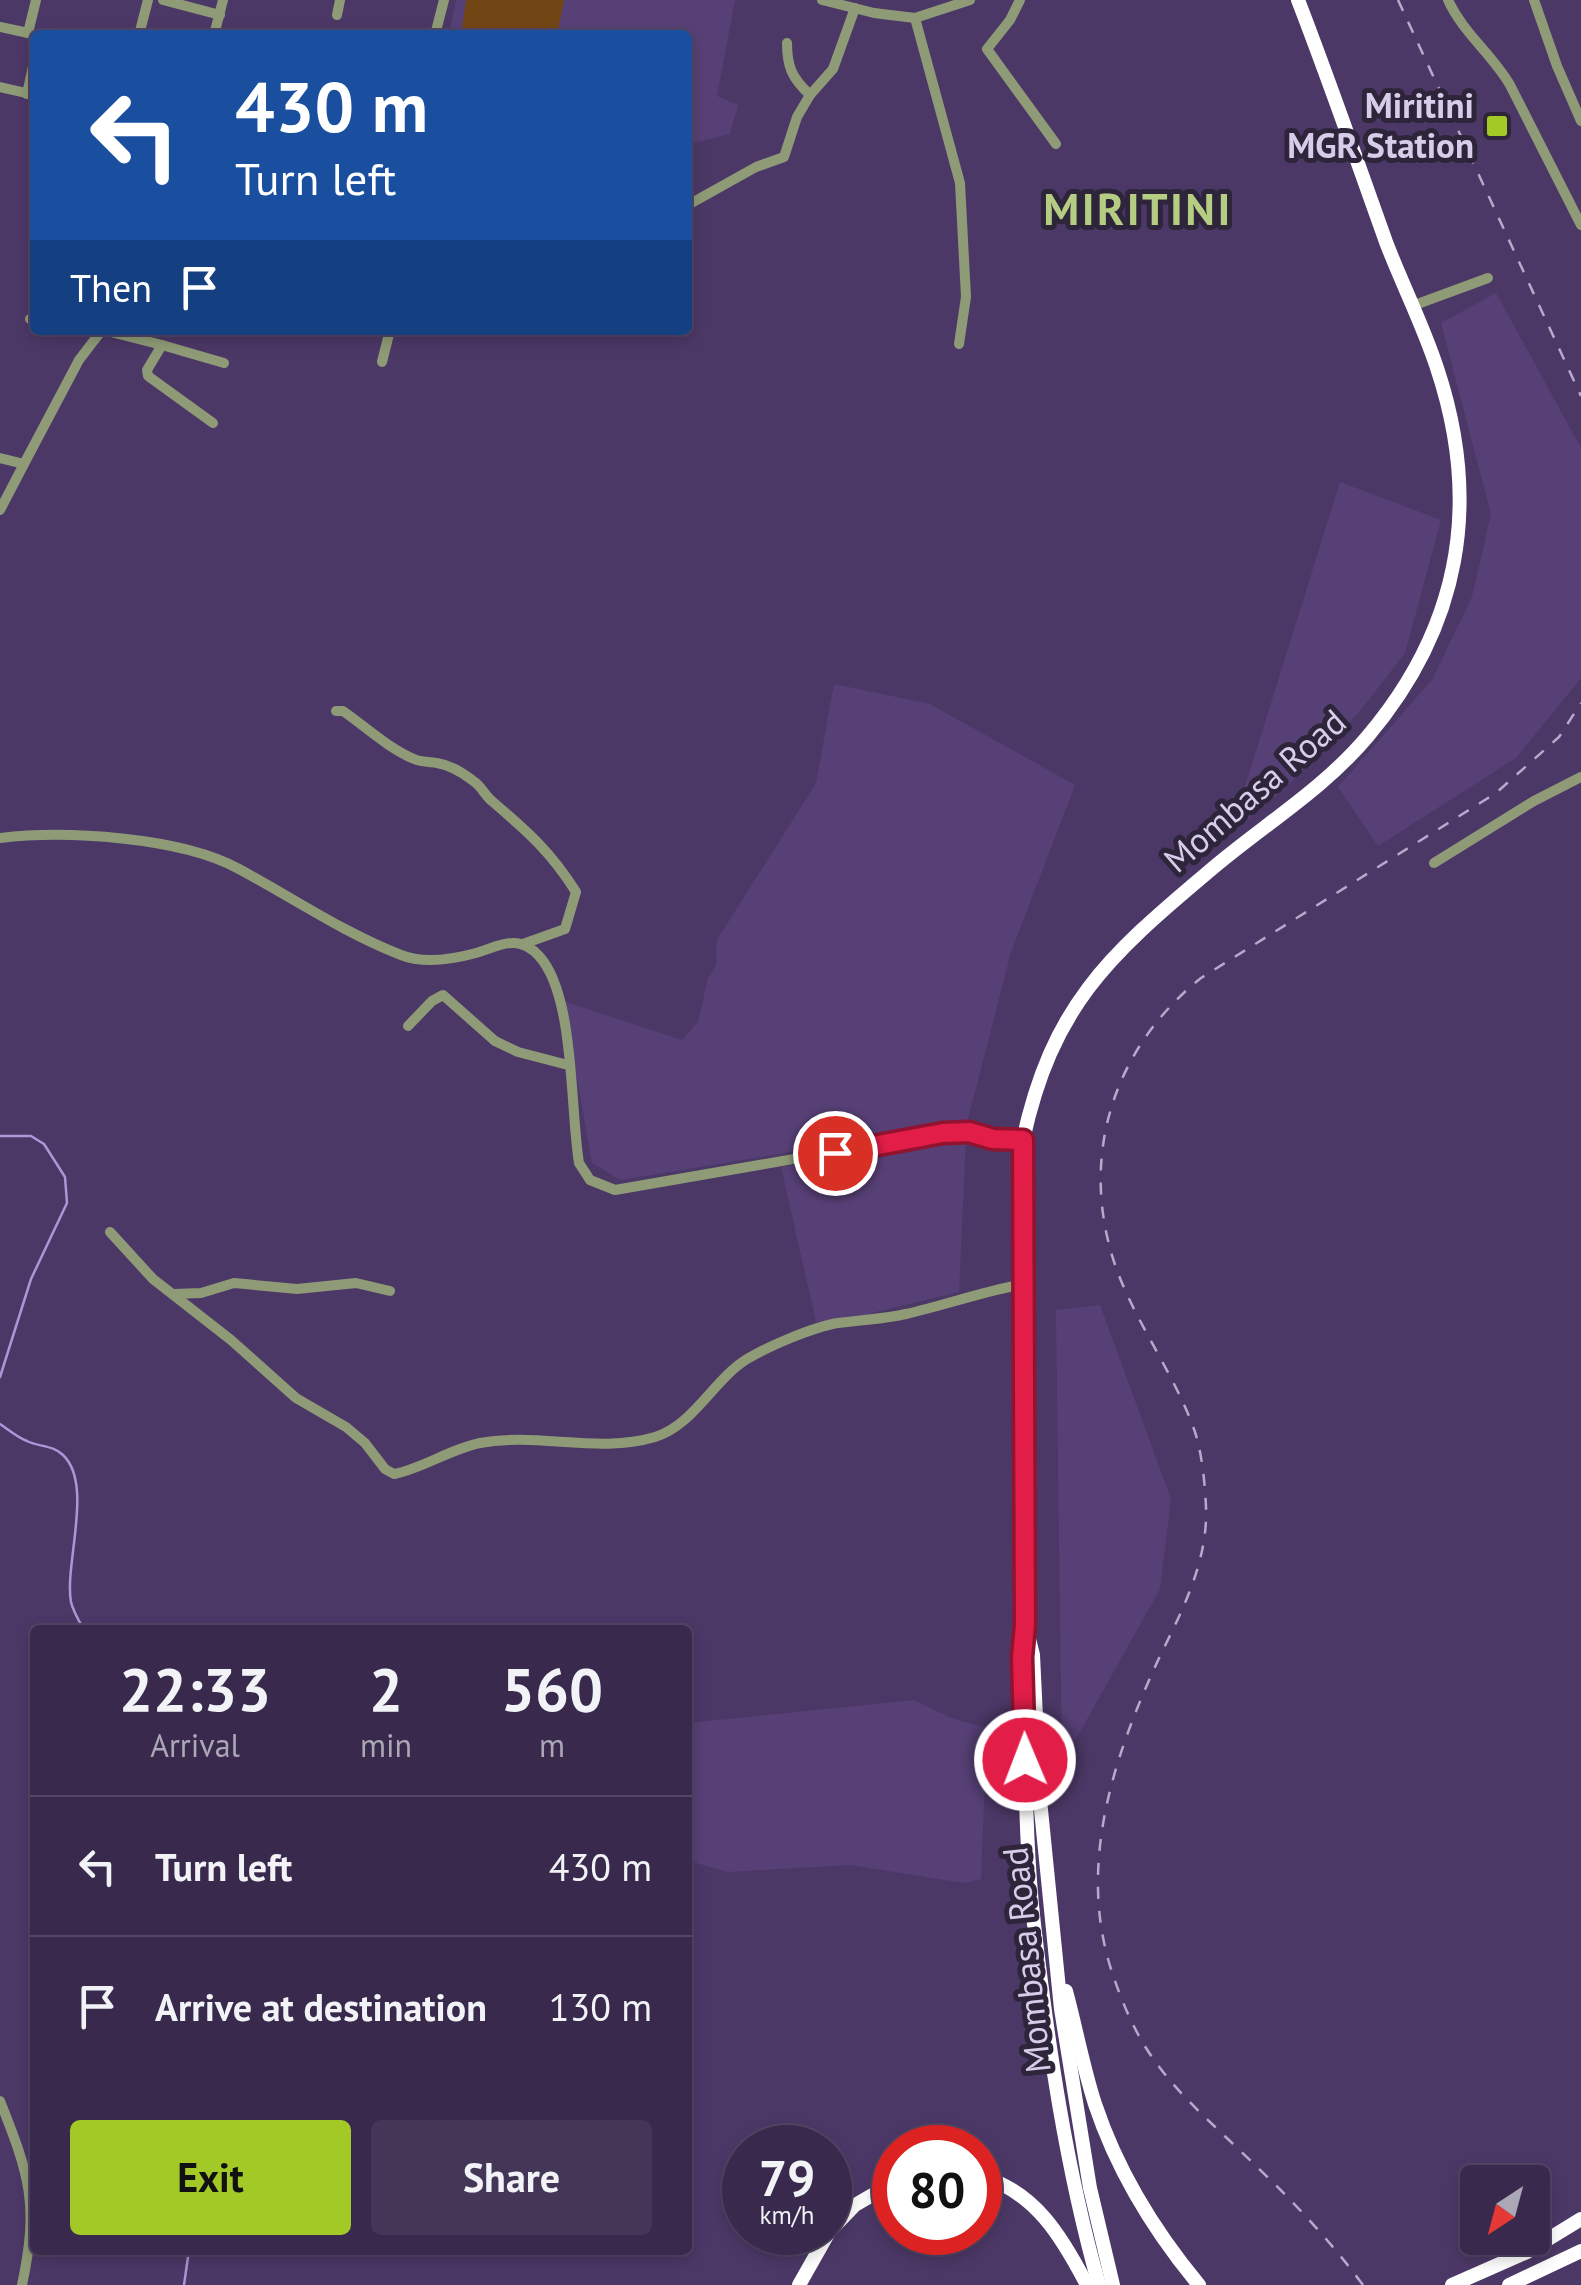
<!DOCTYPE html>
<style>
:root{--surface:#392a4d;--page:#443657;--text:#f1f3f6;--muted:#aba7b6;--line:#534665;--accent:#a3c927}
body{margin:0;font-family:"PT Sans",sans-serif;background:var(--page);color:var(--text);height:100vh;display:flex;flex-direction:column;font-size:38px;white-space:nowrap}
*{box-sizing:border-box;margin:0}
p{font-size:32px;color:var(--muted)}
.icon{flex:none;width:55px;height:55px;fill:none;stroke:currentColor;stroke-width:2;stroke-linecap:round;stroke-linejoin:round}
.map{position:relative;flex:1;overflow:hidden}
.drawer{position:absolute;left:30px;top:1625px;width:662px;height:630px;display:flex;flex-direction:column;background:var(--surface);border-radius:10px;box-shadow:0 5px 15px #0003,0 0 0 2px var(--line)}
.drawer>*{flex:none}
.hud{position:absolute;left:30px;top:30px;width:662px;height:305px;border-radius:10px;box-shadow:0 5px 15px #0003,0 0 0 2px var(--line);background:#1a4fa0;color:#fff;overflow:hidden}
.needle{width:65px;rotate:216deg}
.fabs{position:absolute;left:1460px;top:2165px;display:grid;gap:20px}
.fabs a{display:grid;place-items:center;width:90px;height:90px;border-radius:10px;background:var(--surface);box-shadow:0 5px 15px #0003,0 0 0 2px var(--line);font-size:50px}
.speed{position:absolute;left:722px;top:2125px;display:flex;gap:20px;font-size:50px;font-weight:700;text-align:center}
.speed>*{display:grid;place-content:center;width:130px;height:130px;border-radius:50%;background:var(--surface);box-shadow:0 5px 15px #0003,0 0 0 2px var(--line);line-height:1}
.speed small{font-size:25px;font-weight:400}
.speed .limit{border:15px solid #d22;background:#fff;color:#111}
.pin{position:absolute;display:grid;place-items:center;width:85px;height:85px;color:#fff;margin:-42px;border:5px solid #fff;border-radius:50%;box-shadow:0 2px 10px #0007}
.me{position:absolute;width:110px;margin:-55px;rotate:359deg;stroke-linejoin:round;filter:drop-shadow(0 0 8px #0008)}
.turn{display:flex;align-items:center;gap:35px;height:210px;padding:0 40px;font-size:45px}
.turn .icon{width:130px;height:130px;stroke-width:2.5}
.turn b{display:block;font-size:70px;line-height:85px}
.then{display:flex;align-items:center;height:95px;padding:0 40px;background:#0003;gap:20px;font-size:38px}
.eta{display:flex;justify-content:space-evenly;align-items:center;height:170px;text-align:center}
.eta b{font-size:60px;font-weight:800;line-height:70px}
.action{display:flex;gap:20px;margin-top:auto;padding:20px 40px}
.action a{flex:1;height:115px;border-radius:10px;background:var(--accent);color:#111;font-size:40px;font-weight:800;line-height:115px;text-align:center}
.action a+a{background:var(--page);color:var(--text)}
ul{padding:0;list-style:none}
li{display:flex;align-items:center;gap:30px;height:140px;padding:0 40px;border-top:2px solid var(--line)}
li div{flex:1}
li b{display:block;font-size:38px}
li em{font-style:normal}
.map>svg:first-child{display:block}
.built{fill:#574076}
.green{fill:#724515}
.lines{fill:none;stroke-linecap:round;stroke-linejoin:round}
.stream{stroke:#b095d6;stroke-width:2.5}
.minor{stroke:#8f9b76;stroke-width:10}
.highway{stroke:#fff;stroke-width:14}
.rail{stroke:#b6a9ca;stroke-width:2.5;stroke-dasharray:12 12;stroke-linecap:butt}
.route-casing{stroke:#92132f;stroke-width:25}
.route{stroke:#e11d48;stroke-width:18}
.poi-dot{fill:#a3c927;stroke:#2e253b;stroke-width:4}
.labels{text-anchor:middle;stroke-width:10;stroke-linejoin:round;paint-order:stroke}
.poi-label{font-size:35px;font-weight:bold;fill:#d7cce9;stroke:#2e253b;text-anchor:end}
.street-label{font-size:35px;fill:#d7cce9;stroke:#2e253b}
.district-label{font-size:45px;font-weight:bold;letter-spacing:2.5px;fill:#b5cc83;stroke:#2e253b}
</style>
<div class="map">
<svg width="1581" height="2285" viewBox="0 0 1581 2285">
<rect width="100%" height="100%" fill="#4c3867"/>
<g class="built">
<polygon points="456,0 735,0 717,96 738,105 730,134 688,144 688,35 449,35"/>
<polygon points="1496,293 1581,448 1581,678 1516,758 1378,846 1338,787 1432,680 1472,597 1491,514 1441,323"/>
<polygon points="1340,482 1441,520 1405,653 1360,711 1291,783 1245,822 1236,815"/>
<polygon points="834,684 930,704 1075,785 1011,952 967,1123 621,1180 592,1163 563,1001 682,1040 698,1022 708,978 716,965 717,940 816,783"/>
<polygon points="966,1136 959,1292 817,1326 781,1167"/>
<polygon points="1100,1305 1171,1499 1160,1589 1062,1764 1056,1310"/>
<polygon points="914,1700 951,1718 987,1728 981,1879 964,1883 850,1865 728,1872 689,1861 689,1723"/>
</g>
<polygon class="green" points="466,0 564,0 557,35 461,35"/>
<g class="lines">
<g class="stream">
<polyline points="0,1136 31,1136 44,1144 65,1177 67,1203 31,1279 0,1377"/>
<path d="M0,1424C9,1430 17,1437 27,1441C39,1447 53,1445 63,1455C94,1484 64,1565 71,1602C73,1611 79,1621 84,1630"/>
<polyline points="184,2285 189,2250"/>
</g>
<g class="minor">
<polyline points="163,0 220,15"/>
<polyline points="822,0 874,13 915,18 970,0"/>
<polyline points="1020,0 1010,20 987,49 1056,144"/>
<path d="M1448,0C1463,33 1492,54 1510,85L1581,225"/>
<polyline points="1534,0 1557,66 1581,121"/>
<polyline points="337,15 340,0"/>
<polyline points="915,18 960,183 966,297 959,344"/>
<polyline points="0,27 28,33 36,0"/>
<polyline points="139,35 148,0"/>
<polyline points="214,35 223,0"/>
<polyline points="435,35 444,0"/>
<path d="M787,43C787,67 792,78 810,95"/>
<polyline points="0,87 35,95"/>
<polyline points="27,94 35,57"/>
<polyline points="688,205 756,167 784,157 797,117 810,95 833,69 855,8"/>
<polyline points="1412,306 1488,278"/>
<polyline points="30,319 35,316"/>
<polyline points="103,330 162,345 147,370 148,376 213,423"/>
<polyline points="162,345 224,363"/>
<polyline points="382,362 390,330"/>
<polyline points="0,458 24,464 79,360 102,330"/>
<polyline points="0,510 24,464"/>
<path d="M336,711H343C366,727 388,748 414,759C421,762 430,762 437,763C449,765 463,773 472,780C482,786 484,795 493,802C528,832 551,852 576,892L565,929L523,944"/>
<path d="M0,838C65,830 181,837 239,869C293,898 344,933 401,955C423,964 454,959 476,953C487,950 501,943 512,943C522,942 533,949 539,956C575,995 570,1109 579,1163L590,1180L615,1190L943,1133C970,1132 995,1139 1023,1140"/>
<polyline points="1434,863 1534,801 1581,777"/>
<polyline points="408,1026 432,1001 443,995 495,1041 518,1052 568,1065"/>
<path d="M110,1232L153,1279L231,1340L296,1398L346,1427L365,1443L385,1469L394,1474C424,1468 450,1449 480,1443C538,1432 598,1454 655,1437C694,1425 713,1380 747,1359C769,1346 813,1327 838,1323C861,1320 884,1319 906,1314C946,1305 984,1291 1024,1284"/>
<polyline points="174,1294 201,1293 234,1283 297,1289 356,1283 390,1291"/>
<path d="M0,2101C30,2176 39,2205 22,2285"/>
</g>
<g class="highway">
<polyline points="1028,1635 1033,1655 1040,1800 1061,2009 1090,2188 1113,2285"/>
<path d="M1066,1991C1076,2028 1083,2067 1095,2104C1117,2170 1155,2232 1199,2285"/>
<path d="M980,2176C1035,2191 1062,2237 1087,2285"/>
<polyline points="830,2231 855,2205 895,2182"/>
<polyline points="799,2285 829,2232"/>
<path d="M1099,2285C1066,2168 1048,2045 1034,1924C1024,1836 1026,1746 1022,1657L1025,1625L1023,1140C1052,1007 1107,957 1207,873C1260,827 1323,790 1368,736C1460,627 1482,503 1437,368C1423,325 1402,284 1386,242C1357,161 1329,80 1298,0"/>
<polyline points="1452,2285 1527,2252 1581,2219"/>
<polyline points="1509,2285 1581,2251"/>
</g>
<g class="rail">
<polyline points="1398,0 1581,396"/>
<path d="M1363,2285C1331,2242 1296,2204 1257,2167C1224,2134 1185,2102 1157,2064C1136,2036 1122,2003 1111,1969C1077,1862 1115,1753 1160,1656C1183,1609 1208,1561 1206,1507C1205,1483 1202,1454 1195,1432C1178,1383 1146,1337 1125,1290C1074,1176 1105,1055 1201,978L1496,793L1559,737L1581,703"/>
</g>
</g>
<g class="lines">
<g class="route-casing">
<polyline id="route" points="835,1153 943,1133 969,1132 993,1139 1023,1140 1025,1625 1022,1657 1025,1760"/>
</g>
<use href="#route" class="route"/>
</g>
<rect class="poi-dot" x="1485" y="114" width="24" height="24" rx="5"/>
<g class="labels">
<g class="poi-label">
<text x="1474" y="118">Miritini<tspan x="1474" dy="40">MGR Station</tspan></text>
</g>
<g class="street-label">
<text transform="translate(1255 791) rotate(-41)" y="12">Mombasa Road</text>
<text transform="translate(1027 1960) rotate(-96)" y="12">Mombasa Road</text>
</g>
<g class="district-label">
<text x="1138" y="225">MIRITINI</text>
</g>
</g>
</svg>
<div class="fabs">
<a><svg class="needle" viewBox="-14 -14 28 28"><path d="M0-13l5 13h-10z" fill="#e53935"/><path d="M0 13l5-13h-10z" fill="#aba7b6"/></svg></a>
</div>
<div class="speed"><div>79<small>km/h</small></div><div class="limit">80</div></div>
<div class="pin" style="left:835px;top:1153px;background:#d93025"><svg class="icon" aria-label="arrive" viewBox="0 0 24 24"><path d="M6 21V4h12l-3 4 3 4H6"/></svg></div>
<svg class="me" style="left:1025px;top:1760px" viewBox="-20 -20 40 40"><circle r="17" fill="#e11d48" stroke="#fff" stroke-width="3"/><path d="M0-11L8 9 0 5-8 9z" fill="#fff"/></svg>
<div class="hud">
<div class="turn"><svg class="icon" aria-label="left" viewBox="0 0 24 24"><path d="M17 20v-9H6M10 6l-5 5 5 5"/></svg><div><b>430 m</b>Turn left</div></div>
<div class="then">Then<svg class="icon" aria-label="arrive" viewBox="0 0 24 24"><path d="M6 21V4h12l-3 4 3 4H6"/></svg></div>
</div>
<section class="drawer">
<div class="eta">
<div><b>22:33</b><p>Arrival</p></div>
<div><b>2</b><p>min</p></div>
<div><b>560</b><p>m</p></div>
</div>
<ul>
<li><svg class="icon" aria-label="left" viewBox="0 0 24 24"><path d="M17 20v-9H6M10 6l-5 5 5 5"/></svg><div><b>Turn left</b></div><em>430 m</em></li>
<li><svg class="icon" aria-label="arrive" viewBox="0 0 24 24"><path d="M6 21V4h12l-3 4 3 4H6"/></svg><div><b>Arrive at destination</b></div><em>130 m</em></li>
</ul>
<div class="action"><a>Exit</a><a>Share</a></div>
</section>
</div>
